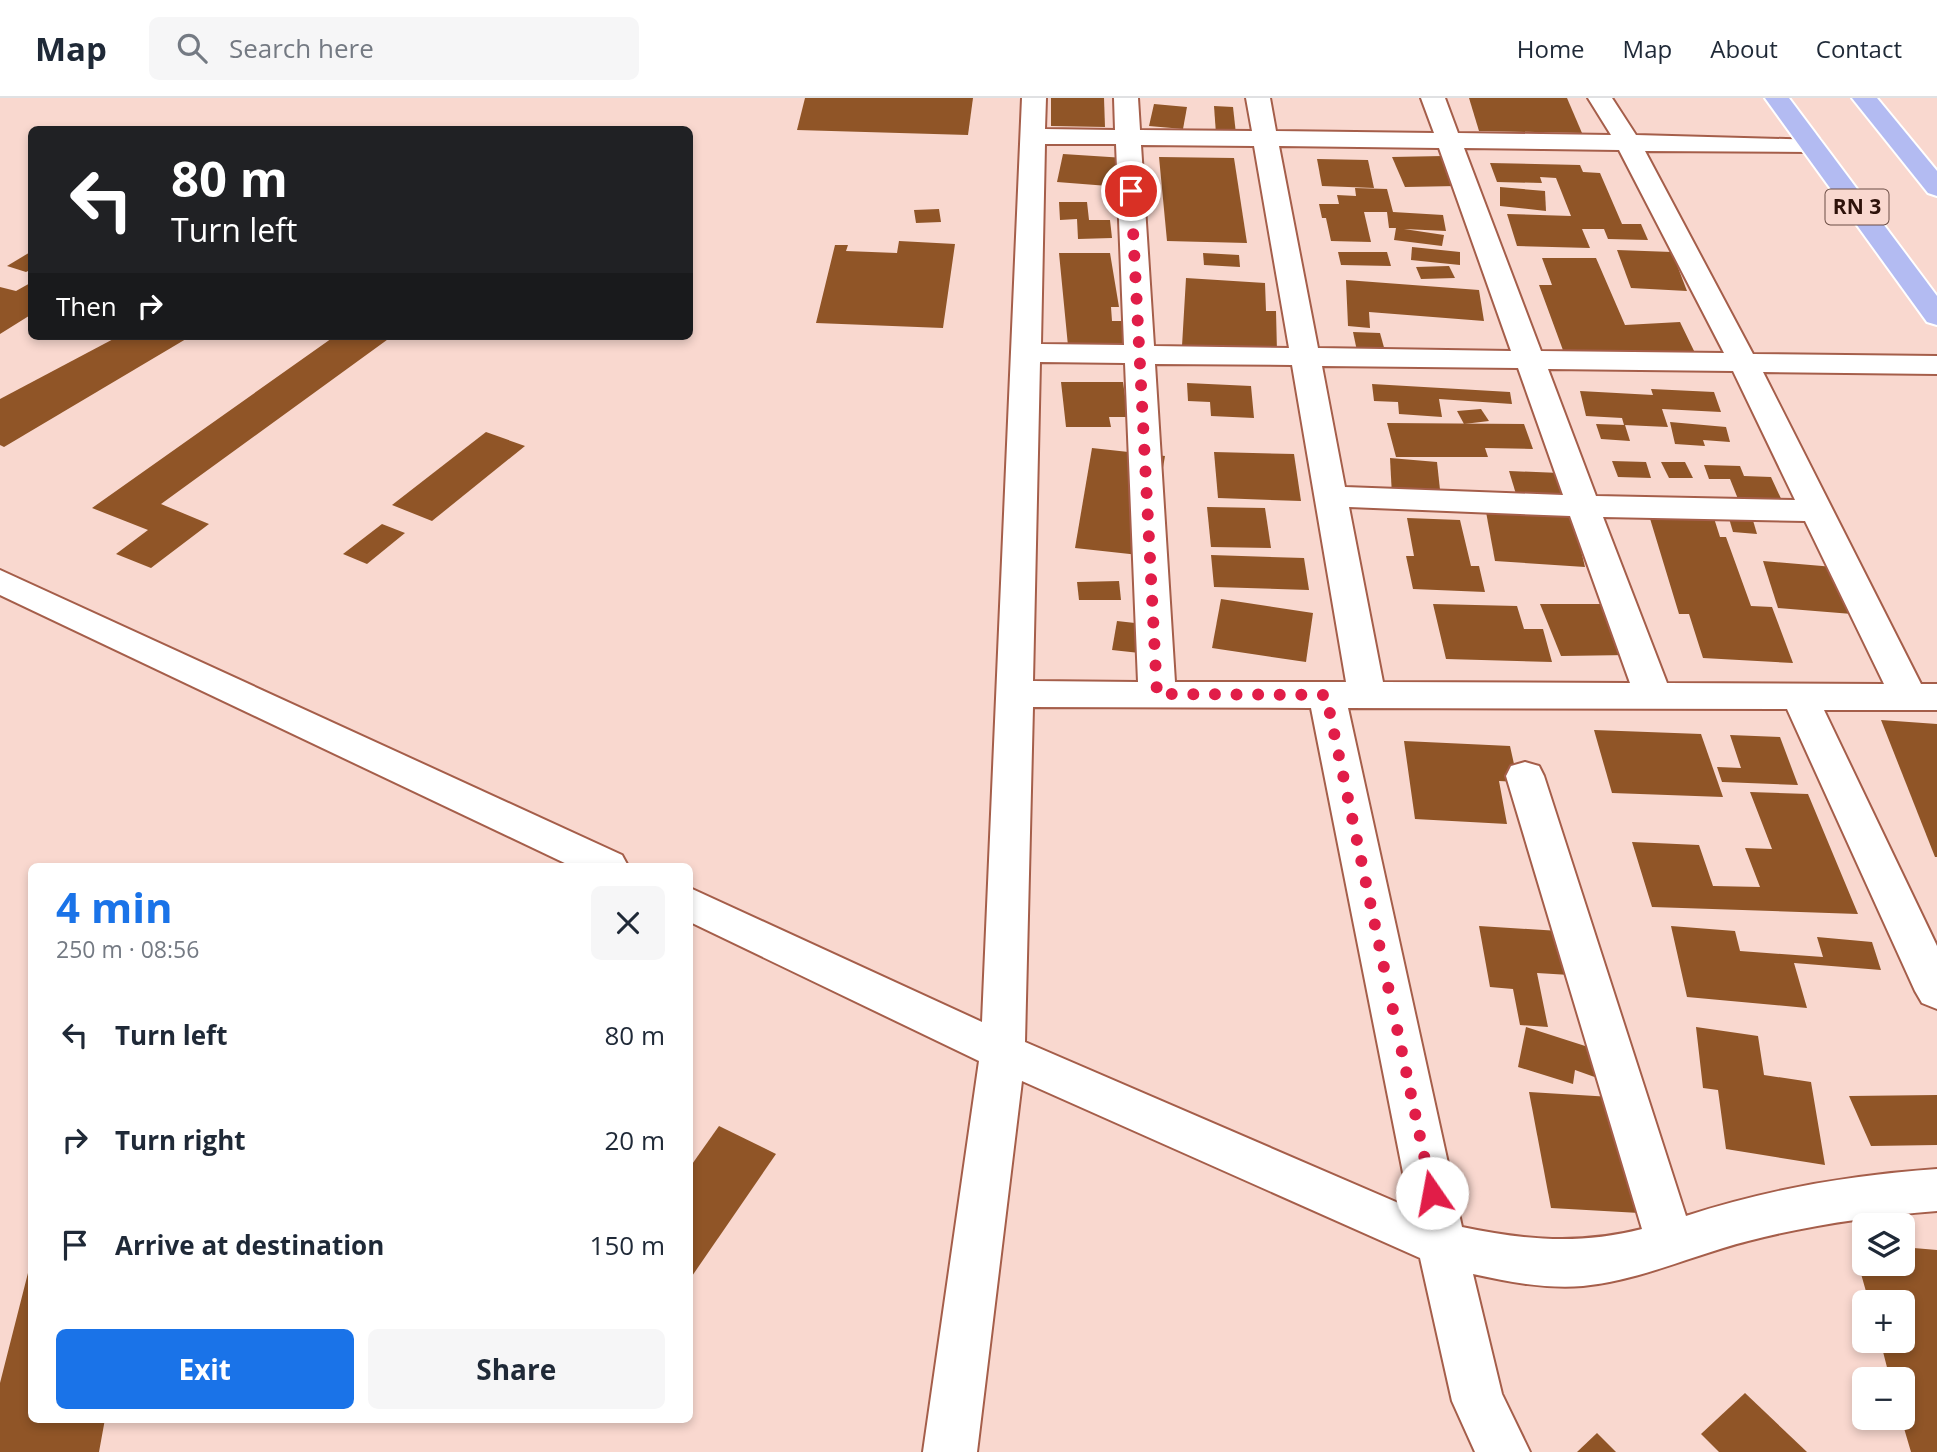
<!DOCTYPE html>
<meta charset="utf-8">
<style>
:root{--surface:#fff;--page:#f6f6f7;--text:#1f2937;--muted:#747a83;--line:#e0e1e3;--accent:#1a73e8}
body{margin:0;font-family:"Open Sans",sans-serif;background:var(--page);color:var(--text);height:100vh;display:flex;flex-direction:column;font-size:26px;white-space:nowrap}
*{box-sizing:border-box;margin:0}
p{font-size:23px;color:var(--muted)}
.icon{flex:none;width:38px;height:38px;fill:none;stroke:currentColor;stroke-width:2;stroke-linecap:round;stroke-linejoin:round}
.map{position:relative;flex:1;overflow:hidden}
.details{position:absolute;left:28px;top:765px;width:665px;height:560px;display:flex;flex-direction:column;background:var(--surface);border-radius:10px;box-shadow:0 4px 10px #0003}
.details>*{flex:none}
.guide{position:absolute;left:28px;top:28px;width:665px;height:214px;border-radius:10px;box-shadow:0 4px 10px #0003;background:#202124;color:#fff;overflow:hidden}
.tools{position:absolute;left:1852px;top:1115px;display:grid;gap:14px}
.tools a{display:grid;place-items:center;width:63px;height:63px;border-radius:10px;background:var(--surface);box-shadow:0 4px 10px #0003;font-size:35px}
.pin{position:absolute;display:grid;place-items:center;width:60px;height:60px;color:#fff;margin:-30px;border:4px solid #fff;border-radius:50%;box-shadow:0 2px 7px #0007}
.me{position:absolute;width:77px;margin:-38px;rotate:348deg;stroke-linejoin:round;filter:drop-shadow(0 0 5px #0008)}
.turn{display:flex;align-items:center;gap:24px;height:147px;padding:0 28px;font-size:32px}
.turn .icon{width:91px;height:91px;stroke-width:2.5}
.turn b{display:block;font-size:49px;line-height:60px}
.then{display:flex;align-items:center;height:66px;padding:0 28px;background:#0003;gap:14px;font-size:26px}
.round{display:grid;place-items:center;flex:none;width:74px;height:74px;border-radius:10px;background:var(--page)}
.headline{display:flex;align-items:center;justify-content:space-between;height:119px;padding:0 28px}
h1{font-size:42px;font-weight:700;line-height:52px;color:var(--accent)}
.button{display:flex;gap:14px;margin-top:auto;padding:14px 28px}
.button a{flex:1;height:80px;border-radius:10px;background:var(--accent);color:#fff;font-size:28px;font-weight:700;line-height:80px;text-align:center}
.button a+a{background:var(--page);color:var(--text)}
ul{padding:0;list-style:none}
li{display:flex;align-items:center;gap:21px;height:105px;padding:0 28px}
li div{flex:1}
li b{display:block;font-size:26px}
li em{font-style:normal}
header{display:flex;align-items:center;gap:42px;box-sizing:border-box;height:98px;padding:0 35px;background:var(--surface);border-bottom:2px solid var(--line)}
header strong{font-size:33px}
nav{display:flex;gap:38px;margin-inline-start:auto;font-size:24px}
.search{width:490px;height:63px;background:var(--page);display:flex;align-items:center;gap:18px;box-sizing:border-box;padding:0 24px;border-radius:10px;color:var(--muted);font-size:26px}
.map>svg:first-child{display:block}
.building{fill:#905527}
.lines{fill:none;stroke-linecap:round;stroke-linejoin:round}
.minor-casing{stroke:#a55e4a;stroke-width:4}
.major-casing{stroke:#fff;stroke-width:4}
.minor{fill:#fff;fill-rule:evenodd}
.major{fill:#b3bbf2;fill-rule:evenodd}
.route{stroke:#e11d48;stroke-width:12;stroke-dasharray:0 21.6}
.labels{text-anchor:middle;stroke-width:7;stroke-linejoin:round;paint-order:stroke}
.shield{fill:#f9d8cf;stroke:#6b4d45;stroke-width:2}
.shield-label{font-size:21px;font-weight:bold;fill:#2e120a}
</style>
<header>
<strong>Map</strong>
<div class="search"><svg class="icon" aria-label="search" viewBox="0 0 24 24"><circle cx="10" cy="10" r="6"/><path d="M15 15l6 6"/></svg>Search here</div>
<nav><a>Home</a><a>Map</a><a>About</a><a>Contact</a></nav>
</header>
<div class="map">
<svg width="1937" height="1354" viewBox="0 0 1937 1354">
<rect width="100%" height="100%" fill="#f9d8cf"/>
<g class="building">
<polygon points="805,0 973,0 968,37 797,32"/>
<polygon points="1051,0 1104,0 1105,29 1051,28"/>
<polygon points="1469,0 1567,0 1582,35 1479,33"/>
<polygon points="1154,6 1187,9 1183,31 1149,28"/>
<polygon points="1214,8 1233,9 1236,36 1216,36"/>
<polygon points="1063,56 1125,60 1121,89 1057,84"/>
<polygon points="1443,58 1457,88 1405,89 1392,59"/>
<polygon points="1159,59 1234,60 1247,145 1167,143"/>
<polygon points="1317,61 1368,62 1374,90 1322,88"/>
<polygon points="1490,65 1580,67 1583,74 1600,75 1622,126 1641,126 1648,142 1608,141 1604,131 1582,131 1590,150 1517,148 1507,116 1571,118 1556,80 1540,79 1542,85 1497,84"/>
<polygon points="1500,89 1545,93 1546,113 1500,108"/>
<polygon points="1355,90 1387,91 1393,114 1443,117 1446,133 1404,131 1444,137 1442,148 1394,142 1396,130 1389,130 1387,114 1364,114 1371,144 1331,143 1326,120 1322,120 1319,106 1339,106 1337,97 1356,98"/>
<polygon points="1059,104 1087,104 1089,122 1110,122 1112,140 1078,141 1077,121 1060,122"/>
<polygon points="939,111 941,124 916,125 914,112"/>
<polygon points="899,143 955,146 943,230 816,225 835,147 848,147 846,153 897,155"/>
<polygon points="1412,149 1460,154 1460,167 1411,162"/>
<polygon points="1617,152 1672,154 1687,193 1631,190"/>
<polygon points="32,153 32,171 26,174 7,168"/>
<polygon points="1338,154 1387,154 1391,168 1341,167"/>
<polygon points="1059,155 1110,155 1119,209 1111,209 1112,223 1139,223 1143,249 1068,248"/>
<polygon points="1203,155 1239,157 1240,169 1204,167"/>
<polygon points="1542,160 1596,160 1625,227 1680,224 1696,257 1564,255 1539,187 1552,187"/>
<polygon points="1449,168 1455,180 1421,181 1416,169"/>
<polygon points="1186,180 1265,185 1266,213 1276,213 1277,254 1182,248"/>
<polygon points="1346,182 1479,192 1484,223 1369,214 1370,230 1348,228"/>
<polygon points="32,184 32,216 0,236 0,189 16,193"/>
<polygon points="1353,234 1380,235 1385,253 1357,253"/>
<polygon points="119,238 191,238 4,349 0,347 0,301"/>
<polygon points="335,238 391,239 161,406 209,426 151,470 116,456 148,432 92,410"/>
<polygon points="1061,284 1123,284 1128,319 1109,319 1111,329 1066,329"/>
<polygon points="1187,285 1251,288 1254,320 1211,318 1210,304 1188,303"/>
<polygon points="1372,286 1510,294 1512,306 1439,301 1442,319 1399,316 1398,304 1374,303"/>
<polygon points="1651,291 1714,294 1721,314 1662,311 1668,329 1624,327 1622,320 1586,318 1580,293 1653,297"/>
<polygon points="1481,311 1489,323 1464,326 1457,313"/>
<polygon points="1670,324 1726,329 1730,344 1703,342 1705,348 1675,346"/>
<polygon points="1387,325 1524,326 1533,351 1485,350 1488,359 1396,359"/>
<polygon points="1596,326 1625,327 1630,343 1601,341"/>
<polygon points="486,334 525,348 432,423 392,407"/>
<polygon points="1092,350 1165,358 1148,458 1075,450"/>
<polygon points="1214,354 1294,356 1301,403 1218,400"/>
<polygon points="1390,360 1437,364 1441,401 1392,398"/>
<polygon points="1612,363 1646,364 1651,380 1618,379"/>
<polygon points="1661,364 1685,364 1693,380 1669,380"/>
<polygon points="1704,367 1740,368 1744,378 1771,379 1784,407 1740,406 1730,381 1709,381"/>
<polygon points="1509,373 1560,375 1571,407 1519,406"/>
<polygon points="1207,409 1265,410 1271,450 1211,449"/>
<polygon points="1486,414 1573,419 1585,469 1495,463"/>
<polygon points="1648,414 1713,417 1720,439 1726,439 1751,508 1772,509 1793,565 1703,560 1689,516 1679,516"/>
<polygon points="1728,417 1752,419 1757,436 1733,434"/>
<polygon points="1407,420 1460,422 1471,468 1479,468 1485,494 1413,491 1406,458 1414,458"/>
<polygon points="382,426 405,435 367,466 343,456"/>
<polygon points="1211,457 1304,460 1309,492 1214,489"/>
<polygon points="1763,463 1834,469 1852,516 1778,510"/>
<polygon points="1119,483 1121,502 1079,502 1077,484"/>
<polygon points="1221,501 1313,515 1306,564 1212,550"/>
<polygon points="1433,506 1517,508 1524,531 1543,531 1552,564 1446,561"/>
<polygon points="1540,506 1608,506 1629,557 1561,558"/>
<polygon points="1117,523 1153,527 1149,556 1112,552"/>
<polygon points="1881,622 1937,626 1937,759 1935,759"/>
<polygon points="1594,632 1701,636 1723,699 1612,695"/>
<polygon points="1730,637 1780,639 1798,687 1722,684 1717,669 1741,670"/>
<polygon points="1404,643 1510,648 1518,684 1499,683 1507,726 1415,721"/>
<polygon points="1750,694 1808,696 1858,816 1652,809 1632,744 1699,747 1713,788 1760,789 1745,750 1772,751"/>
<polygon points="1479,828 1591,835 1602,879 1537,875 1548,929 1520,927 1513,891 1490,889"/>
<polygon points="1671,828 1735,833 1740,853 1823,859 1817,839 1872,844 1881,872 1794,865 1807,910 1687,899"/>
<polygon points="1526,929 1607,955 1603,982 1575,972 1573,986 1518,969"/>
<polygon points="1696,929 1758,938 1764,977 1811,984 1825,1067 1726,1051 1718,992 1703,990"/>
<polygon points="1529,994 1628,1000 1657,1116 1551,1110"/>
<polygon points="1937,997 1937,1047 1871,1048 1849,998"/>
<polygon points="719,1028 776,1056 690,1181 690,1069"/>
<polygon points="1852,1144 1864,1146 1864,1166 1902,1166 1902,1149 1937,1152 1937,1354 1911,1354 1901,1320 1902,1281 1890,1281 1880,1242 1902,1242 1902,1204 1869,1204"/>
<polygon points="32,1170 32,1321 105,1321 99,1354 0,1354 0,1285 29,1171"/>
<polygon points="1745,1295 1807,1354 1719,1354 1701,1336"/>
<polygon points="1597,1335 1616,1354 1577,1354"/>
</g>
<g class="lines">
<g class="minor-casing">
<g id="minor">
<path d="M1022,0H1046L1045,31L1115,32L1114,0H1138L1140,32L1252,33L1246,0H1270L1276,33L1434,35L1421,0H1445L1458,35L1611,37L1588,0H1612L1636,37L1820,42L1823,47L1820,52L1811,54L1645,53L1753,256L1937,258V276L1763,274L1921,586H1937V612H1824L1937,848V911L1922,905L1915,893L1787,611L1348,610L1462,1129C1524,1142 1580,1147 1642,1131L1506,678L1511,668L1525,664L1539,668L1544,678L1686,1118C1768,1091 1851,1077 1937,1071V1113C1873,1118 1810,1127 1748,1143C1693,1157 1641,1182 1583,1188C1546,1191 1509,1184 1473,1176L1502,1296L1530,1354H1475L1452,1303L1420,1160L1022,983L977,1354H923L979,963L690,824V790L982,924ZM1045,46H1116L1124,247L1041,246ZM1141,47L1254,48L1289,250L1154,248ZM1279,48L1439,50L1511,253L1318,250ZM1464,50L1619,52L1724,255L1541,253ZM1040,264L1125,265L1138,584L1033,583ZM1155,266L1292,267L1346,584H1175ZM1322,268L1518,270L1563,397L1345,389ZM1548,271L1733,273L1795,402L1596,398ZM1349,409L1570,418L1630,585L1383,584ZM1603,419L1805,423L1884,586L1667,585ZM1033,609L1311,610L1410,1110L1025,944Z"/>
<polygon points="0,472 622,757 628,768 571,768 0,497"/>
</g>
</g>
<g class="major-casing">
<g id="major">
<polygon points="1765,0 1789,0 1937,198 1937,227 1927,224"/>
<polygon points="1852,0 1877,0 1937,73 1937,98 1928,95"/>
</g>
</g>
<use href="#minor" class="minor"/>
<use href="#major" class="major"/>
</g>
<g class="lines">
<polyline class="route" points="1131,93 1157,596 1326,597 1432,1095"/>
</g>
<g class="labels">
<rect class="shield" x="1825.5" y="91.5" width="63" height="35" rx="5"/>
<g class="shield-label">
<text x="1857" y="116">RN 3</text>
</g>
</g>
</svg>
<div class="tools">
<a><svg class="icon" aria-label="layers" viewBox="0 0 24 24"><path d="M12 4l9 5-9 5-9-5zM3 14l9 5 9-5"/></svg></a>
<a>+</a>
<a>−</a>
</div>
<div class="pin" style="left:1131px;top:93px;background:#d93025"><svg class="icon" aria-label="arrive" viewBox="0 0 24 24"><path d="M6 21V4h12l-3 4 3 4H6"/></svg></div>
<svg class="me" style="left:1432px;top:1095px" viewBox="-20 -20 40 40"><circle r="19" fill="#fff"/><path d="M0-13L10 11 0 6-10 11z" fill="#e11d48"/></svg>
<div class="guide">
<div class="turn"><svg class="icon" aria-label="left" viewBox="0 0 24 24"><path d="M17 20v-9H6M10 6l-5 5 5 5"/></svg><div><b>80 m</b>Turn left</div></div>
<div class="then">Then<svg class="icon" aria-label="right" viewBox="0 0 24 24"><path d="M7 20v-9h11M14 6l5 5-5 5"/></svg></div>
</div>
<section class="details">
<div class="headline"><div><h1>4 min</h1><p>250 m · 08:56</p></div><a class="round"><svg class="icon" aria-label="close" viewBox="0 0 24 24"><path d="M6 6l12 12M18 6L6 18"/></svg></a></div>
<ul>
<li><svg class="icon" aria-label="left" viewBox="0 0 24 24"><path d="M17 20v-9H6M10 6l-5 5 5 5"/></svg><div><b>Turn left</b></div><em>80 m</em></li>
<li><svg class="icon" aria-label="right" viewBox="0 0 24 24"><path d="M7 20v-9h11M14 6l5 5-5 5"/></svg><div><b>Turn right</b></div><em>20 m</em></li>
<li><svg class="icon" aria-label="arrive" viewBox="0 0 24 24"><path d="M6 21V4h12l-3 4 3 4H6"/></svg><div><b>Arrive at destination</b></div><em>150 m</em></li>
</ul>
<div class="button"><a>Exit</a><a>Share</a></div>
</section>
</div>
